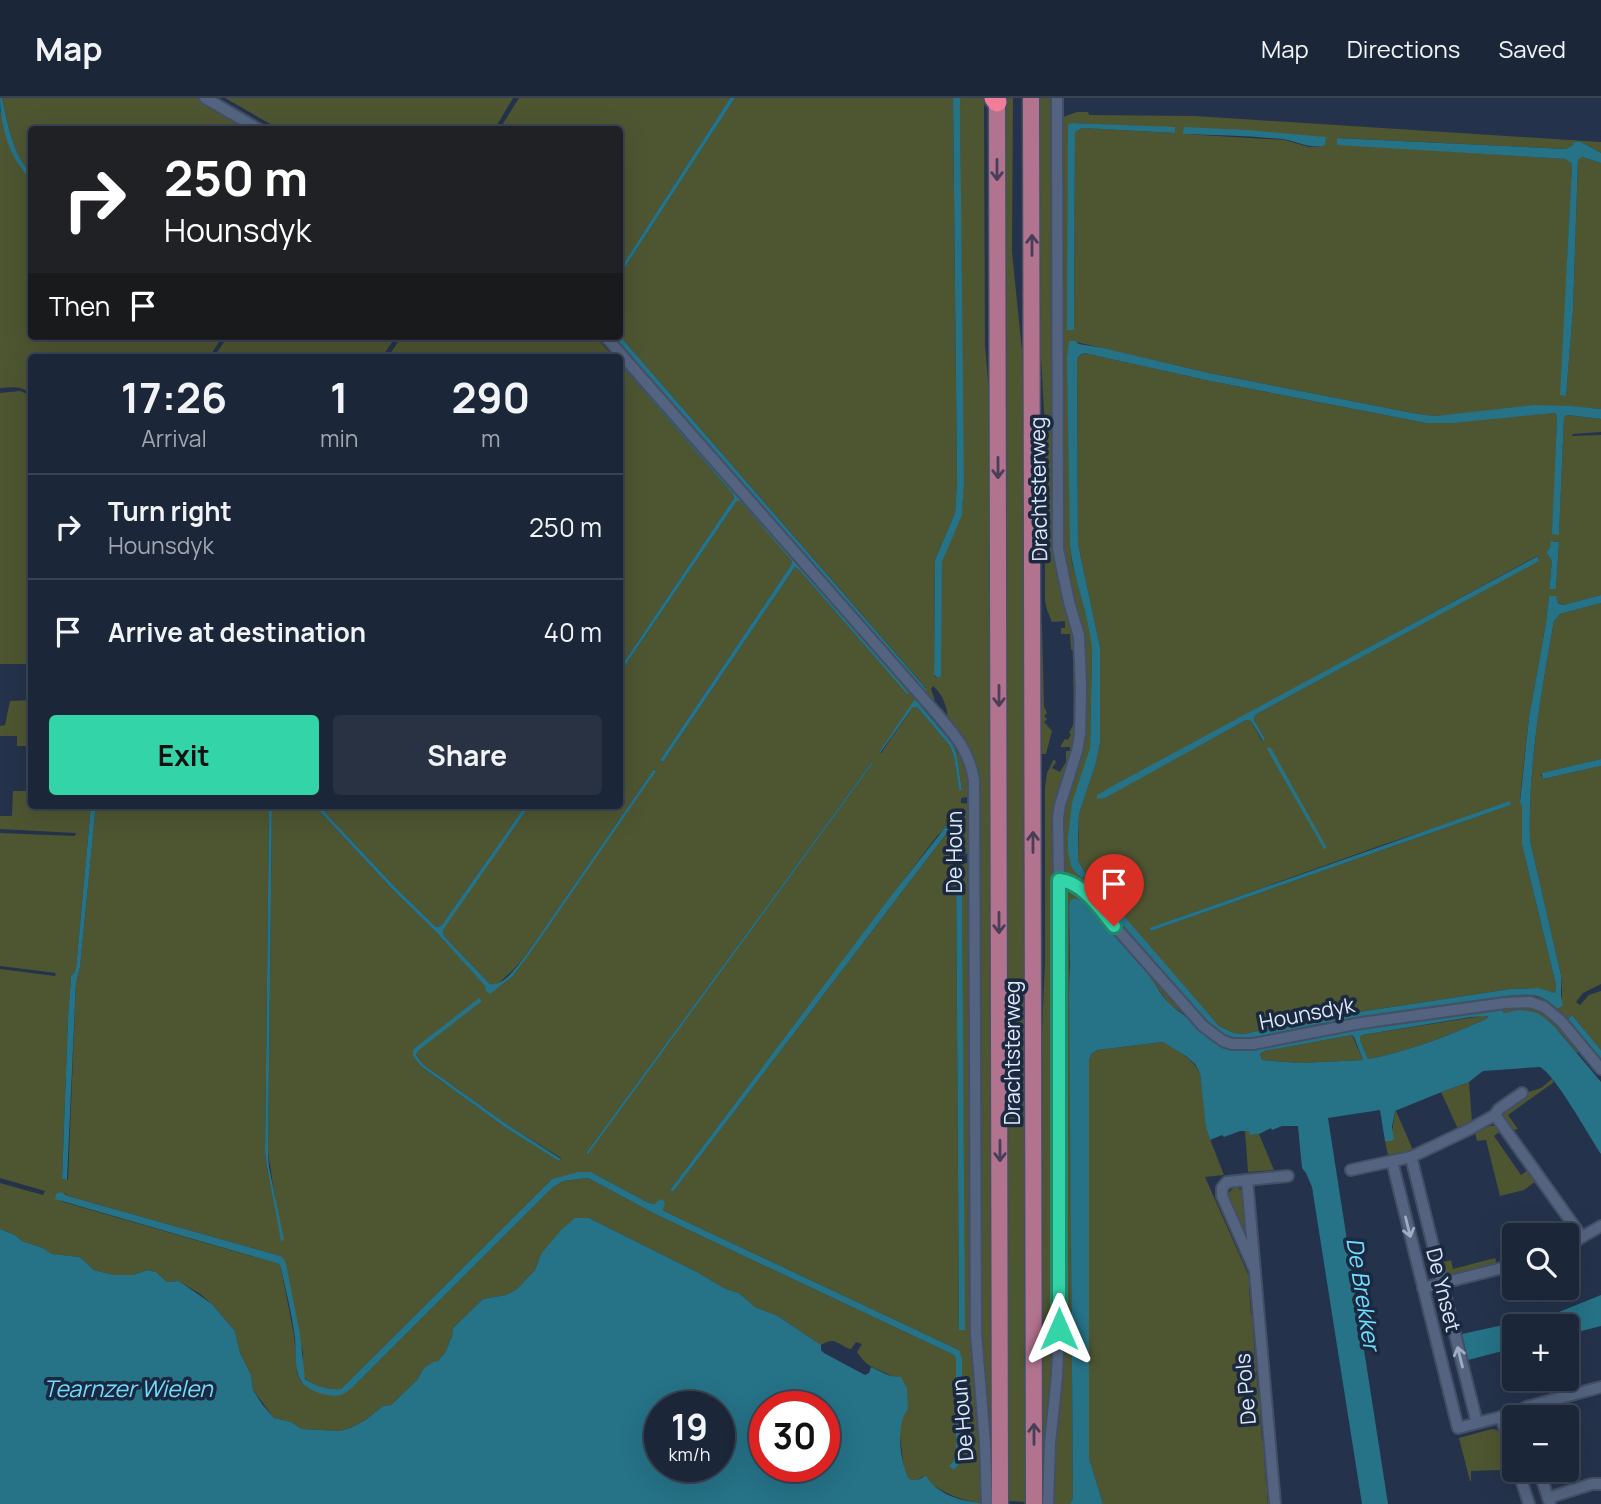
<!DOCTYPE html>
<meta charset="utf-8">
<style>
:root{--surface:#1b2638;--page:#283243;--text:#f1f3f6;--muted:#a0a5ae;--line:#394353;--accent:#33d4a8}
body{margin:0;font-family:Manrope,sans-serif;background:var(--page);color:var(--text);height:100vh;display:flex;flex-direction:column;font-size:26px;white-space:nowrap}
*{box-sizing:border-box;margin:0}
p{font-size:23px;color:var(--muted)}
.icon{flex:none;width:38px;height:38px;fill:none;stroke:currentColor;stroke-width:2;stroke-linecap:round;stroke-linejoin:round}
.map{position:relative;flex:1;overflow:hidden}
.side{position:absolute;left:28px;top:256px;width:595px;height:455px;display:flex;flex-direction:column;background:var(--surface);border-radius:7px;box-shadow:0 7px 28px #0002,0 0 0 2px var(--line)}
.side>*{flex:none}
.banner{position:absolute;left:28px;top:28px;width:595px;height:214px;border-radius:7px;box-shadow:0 7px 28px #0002,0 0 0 2px var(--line);background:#202124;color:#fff;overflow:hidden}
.controls{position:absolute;left:1502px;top:1125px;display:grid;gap:14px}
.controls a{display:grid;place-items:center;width:77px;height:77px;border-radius:7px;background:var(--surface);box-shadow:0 7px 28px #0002,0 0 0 2px var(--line);font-size:35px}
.speed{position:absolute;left:644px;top:1293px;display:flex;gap:14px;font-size:35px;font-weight:700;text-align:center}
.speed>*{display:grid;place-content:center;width:91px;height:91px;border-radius:50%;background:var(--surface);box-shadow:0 7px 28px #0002,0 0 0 2px var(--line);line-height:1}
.speed small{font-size:18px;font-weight:400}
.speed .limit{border:10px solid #d22;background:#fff;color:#111}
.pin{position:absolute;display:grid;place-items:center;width:60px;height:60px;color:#fff;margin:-72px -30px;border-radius:50% 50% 50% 0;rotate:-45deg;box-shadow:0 0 7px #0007}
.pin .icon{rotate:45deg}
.me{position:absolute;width:77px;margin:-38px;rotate:0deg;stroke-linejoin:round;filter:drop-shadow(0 0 5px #0008)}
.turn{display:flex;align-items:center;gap:24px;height:147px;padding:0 21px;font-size:32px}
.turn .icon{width:91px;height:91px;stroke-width:2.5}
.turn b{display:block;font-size:49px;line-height:60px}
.then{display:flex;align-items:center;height:66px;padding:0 21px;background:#0003;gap:14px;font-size:26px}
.eta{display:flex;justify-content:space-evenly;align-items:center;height:119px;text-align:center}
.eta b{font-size:42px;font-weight:700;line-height:49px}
.primary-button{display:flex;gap:14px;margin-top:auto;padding:14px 21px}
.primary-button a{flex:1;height:80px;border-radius:7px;background:var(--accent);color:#111;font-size:28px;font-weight:700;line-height:80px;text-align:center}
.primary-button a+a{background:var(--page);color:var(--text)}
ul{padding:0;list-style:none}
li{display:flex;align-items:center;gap:21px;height:105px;padding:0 21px;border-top:2px solid var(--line)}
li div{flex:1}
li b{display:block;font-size:26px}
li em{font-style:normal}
header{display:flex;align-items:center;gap:42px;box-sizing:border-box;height:98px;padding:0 35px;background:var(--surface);border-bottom:2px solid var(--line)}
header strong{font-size:33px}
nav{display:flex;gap:38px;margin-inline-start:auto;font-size:24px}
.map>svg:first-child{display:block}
.green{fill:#4e5531;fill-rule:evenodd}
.water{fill:#267287;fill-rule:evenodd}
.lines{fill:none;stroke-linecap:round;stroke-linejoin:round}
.street-casing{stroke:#434f64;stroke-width:14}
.primary-casing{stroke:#434f64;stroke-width:19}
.highway-casing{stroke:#434f64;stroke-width:23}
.street{stroke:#546480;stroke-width:10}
.primary{stroke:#b2738f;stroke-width:16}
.highway{stroke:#f17d99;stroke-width:19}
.oneway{stroke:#483e58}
.oneway2{stroke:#a0adc2}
.route-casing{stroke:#218a6d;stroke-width:18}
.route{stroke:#33d4a8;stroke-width:12}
.labels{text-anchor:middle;stroke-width:7;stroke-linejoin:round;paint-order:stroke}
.street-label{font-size:21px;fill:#dee8f8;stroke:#1a2840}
.water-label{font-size:23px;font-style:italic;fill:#70ddfd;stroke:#1a2840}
</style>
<header>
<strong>Map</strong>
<nav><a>Map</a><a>Directions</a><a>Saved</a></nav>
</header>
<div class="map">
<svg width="1601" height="1406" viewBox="0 0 1601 1406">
<rect width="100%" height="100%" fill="#24324b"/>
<g class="green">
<path d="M2,0H200L255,31L32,32L31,75C12,55 8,26 2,0Z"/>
<polygon points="225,0 513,0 494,32 279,31"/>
<polygon points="519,0 730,0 620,171 620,32 499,32"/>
<path d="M735,0H953L957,384L955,415L935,462L934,577L935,579L939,580L942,464L963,406L960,0H984L985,247L988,283L992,367L994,1403H991L981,1273L977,682L948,623C947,609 944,598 933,588L931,591L935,602L927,601L608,238H613L912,581L927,591L620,238V177Z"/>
<polygon points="1004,0 1013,0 1012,154 1026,292 1027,1404 1007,1403"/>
<polygon points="1038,0 1052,0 1062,492 1075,548 1076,622 1074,623 1073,554 1073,552 1071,552 1070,536 1061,536 1061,530 1065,530 1065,523 1052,524 1047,512 1045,502 1045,331 1038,205"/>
<path d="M0,12C7,37 12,62 31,81L32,238H223L209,259H32L31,297C23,287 11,289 0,290Z"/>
<path d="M1077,14H1088L1089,17L1195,18L1601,44V55L1581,44H1574L1572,48L1567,51L1338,40L1337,46L1567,61L1572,66L1561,297H1566L1573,213L1578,62L1580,60L1582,59L1601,65V311L1553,308L1435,318L1418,316L1209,275L1076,244L1070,449L1072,465L1091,537L1092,551L1090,650L1068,754L1084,773L1078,762L1079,716L1096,665L1100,645V549L1078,446L1077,261C1081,255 1086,255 1093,257L1210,283L1426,325L1555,315L1557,318L1553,436H1559L1564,318L1566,317L1601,321V334L1573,336L1572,338L1601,337V497L1563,507L1549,499L1546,525L1529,619L1520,700L1522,709V747L1556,887L1555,895L1539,890L1510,891L1346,916L1243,936L1234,935L1219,928L1139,837L1091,791V793L1209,926L1218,934L1250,941L1318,926L1507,898C1531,896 1539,895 1559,911L1562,896L1561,877L1530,742C1528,668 1541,596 1554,523L1560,516L1601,505V661L1543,675L1541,677L1543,681L1601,668V886L1583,895L1576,904L1580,907L1589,897L1601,893V952L1572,917L1567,922L1601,963V967L1541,904L1241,944L1215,936L1081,787L1063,772V720L1064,708L1083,651L1085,589L1063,459L1061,22L1063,19ZM1075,25L1175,30L1174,35L1082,30L1075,34L1074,231L1068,232V26ZM1184,30L1318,39H1325L1319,49H1309L1285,42L1184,36ZM1552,443L1559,444L1556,491H1549L1552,463L1546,454L1550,450ZM1537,458L1539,459L1538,463L1255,617L1254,622L1265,641L1262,643L1251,623L1246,622L1100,702L1247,616ZM1511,705V707L1151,833L1149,831L1150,830L1385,746Z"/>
<polygon points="228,238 396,238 382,259 214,259"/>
<polygon points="402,238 595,238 609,254 608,259 388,259"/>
<path d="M599,238H601L954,641L969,671L971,696L968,699L961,700V705L971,706V755L960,757V764L971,766L982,1405C957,1402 941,1394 922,1379L917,1382L909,1381L904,1371L899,1331L904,1316L895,1280C878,1269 869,1273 857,1254L862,1246L856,1244L851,1251C838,1248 836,1237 821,1247L778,1218L755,1209L739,1195L726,1191L697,1174L589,1120L541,1156L535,1172L517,1191L506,1197L483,1201L453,1230L452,1238L445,1255L438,1263L423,1271L417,1282L391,1307L383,1308L364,1323L350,1330L340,1333L302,1331L291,1324L274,1320L253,1292L251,1277L240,1255L235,1233L212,1206L200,1196L179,1183L167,1184L156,1174L147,1172L133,1177H114L94,1172L80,1159L52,1156L43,1150L22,1143L15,1137L0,1131V1085L43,1097L45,1093L0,1080V871L55,878L56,875L0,868V735L75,738L76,735L0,731V718H12L13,693H31L32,707H91L76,870L74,875L71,878L68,919L62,1081L68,1082L76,885L80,869L96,707H269L265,1055L267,1069L282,1143L268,1055L272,707H314L393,792L437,835L487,889H499L512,879L521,867L656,672L654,671L526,857L514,871L497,887L490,886L444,838L443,832L444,829L530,707H620V575L737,403H740L790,460L792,463L791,467L660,662L663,664L795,469L800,473L907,596ZM913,605L923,609L953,646L957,658L962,692H959L954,659L950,648L917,609H913L881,655L879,654ZM872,664L873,665L587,1056L586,1055ZM963,713L957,751L958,730L956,727H953L673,1094L670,1092L937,738ZM960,770H962L964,1232H959L956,771ZM413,952H419L416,957L424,967L508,1027L561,1060L560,1063L506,1030L422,969ZM591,1074L647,1104L654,1106L658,1104L663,1109V1112L666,1114L959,1252V1366L953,1364L956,1352V1261L954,1257L655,1116L588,1080L563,1083L552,1090L354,1288L334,1297L301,1284L297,1275L294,1237L281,1170L279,1166L60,1103L65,1095L68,1098L281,1158L303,1255C303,1263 301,1272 304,1278C309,1289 330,1292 341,1291L552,1081Z"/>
<polygon points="620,266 732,395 734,400 620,570"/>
<polygon points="20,293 25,295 31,303 31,566 0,566 0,295"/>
<polygon points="1041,525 1042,527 1044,608 1047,615 1044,618 1047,621 1044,624 1052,633 1046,656 1039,656 1039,526"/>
<polygon points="31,602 31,648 17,648 17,638 0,638 0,628 5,627 10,603"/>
<polygon points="1074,625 1076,625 1073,651 1053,728 1054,1248 1053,1272 1045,1343 1043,1405 1041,1405 1040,987 1045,861 1045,689 1047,675 1054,661 1056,664 1052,670 1060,674 1066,664 1066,653 1070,653 1070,649 1060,649 1065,641 1068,642 1071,636 1069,635"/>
<polygon points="318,707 526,707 441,828 436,829 397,791"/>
<path d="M1069,787L1075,790L1222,945L1519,906L1544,911L1581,951L1577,955C1554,928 1544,908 1504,915L1501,911L1232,953L1219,949L1196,930L1184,916L1171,908L1120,841L1069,809L1073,1400L1070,1406H1054V1398L1052,1397L1064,794L1065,790Z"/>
<path d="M1488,917L1486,921C1448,938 1410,953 1368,961L1360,942V939L1362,937Z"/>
<polygon points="1352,937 1363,962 1300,965 1262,962 1260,956 1263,953"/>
<path d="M1163,944C1178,952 1192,960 1200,975L1208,1036L1224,1077L1205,1079L1252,1185V1188L1249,1189L1251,1217H1255L1256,1230L1253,1231L1255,1259H1259L1260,1272L1256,1273L1259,1301H1262L1263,1314L1260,1315L1262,1343H1266L1267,1356L1264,1357L1266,1385H1269L1270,1398H1267L1268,1406H1103L1089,1360V962L1092,955L1097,952Z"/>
<polygon points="1552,981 1554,984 1508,1017 1518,1031 1513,1032 1502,1018 1502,1015 1526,995 1541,990"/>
<polygon points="1469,984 1472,1024 1458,1031 1441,994"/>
<polygon points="1395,1013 1396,1013 1413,1052 1388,1057 1385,1043 1391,1043"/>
<polygon points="1490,1028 1495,1028 1501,1033 1494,1038 1521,1077 1528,1072 1536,1083 1524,1092 1500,1098 1486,1042 1477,1043 1475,1034"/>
<polygon points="1245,1033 1250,1033 1251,1037 1259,1036 1274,1072 1248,1074"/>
<polygon points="1233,1090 1238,1090 1243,1093 1247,1128 1246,1131 1240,1130 1227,1097"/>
<polygon points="1495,1160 1497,1166 1447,1178 1444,1164 1451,1162 1453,1171"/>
<polygon points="1492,1331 1497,1332 1500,1336 1511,1374 1508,1379 1502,1380 1501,1372 1471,1373 1471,1383 1470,1383 1459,1340"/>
</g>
<g class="water">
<path d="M0,0H2C8,26 12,55 31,75V81C10,62 0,28 0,0Z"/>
<polygon points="730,0 735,0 620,177 620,171"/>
<polygon points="953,0 960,0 964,384 962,417 942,464 941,578 938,580 934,577 935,462 955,415 957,384"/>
<polygon points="1072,25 1175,29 1175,35 1082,30 1075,34 1074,232 1067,232 1068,26"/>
<path d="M1184,29L1248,32L1326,39L1325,47C1310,52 1297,43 1282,41C1250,38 1216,37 1183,36Z"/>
<polygon points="1337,40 1566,51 1572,48 1574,44 1581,44 1601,55 1601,65 1582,59 1578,62 1573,213 1566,298 1560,297 1572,66 1566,61 1337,47"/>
<polygon points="613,238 620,238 924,588 927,593 923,593 912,581"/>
<path d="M1069,243H1075L1079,246L1103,250L1209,275L1418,316L1435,318L1535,307L1570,308L1601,311V321L1567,317L1564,319L1559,437L1552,436L1557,318L1555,315L1452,325H1426L1210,283L1093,257C1086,255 1081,254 1077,261L1078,446L1100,549V645L1096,665L1079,716L1078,741V762L1086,777L1082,780L1074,773L1071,767L1068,754V739L1072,705L1090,650L1092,551C1089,517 1074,484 1070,449L1067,260Z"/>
<polygon points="620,261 803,470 909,595 907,596 800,473 795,469 663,664 660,662 791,467 792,463 740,403 737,403 620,575 620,570 734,400 732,395 620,266"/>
<polygon points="1551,443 1559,444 1556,491 1549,491 1552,463 1546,454 1550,450"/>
<polygon points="1538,458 1539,463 1255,617 1254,622 1265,641 1263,643 1251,623 1246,622 1105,700 1097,701 1097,697 1118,685"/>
<path d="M1601,497V505L1560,516L1554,523C1541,596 1528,668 1530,742L1561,877V900L1563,907L1558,911C1539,894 1531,896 1507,898L1318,926L1250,941L1232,940L1218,934L1209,926L1091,793L1092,788H1098L1219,928L1234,935L1243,936L1346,916L1510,891L1539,890L1555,895L1556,887L1522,747V709L1520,704L1529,619L1546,525L1549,498H1556L1558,505L1563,507Z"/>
<polygon points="915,601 953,646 957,658 962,692 959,692 954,659 950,648 917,609 913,609 880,655 879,654"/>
<polygon points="1268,649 1271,650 1327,750 1324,751 1267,651"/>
<polygon points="1601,661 1601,668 1543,681 1542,678 1542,675"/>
<polygon points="872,664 873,665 588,1056 586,1055"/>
<path d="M654,671L656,673L528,858L512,879L490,896L485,892L486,889L437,835L393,792L314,707H318L397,791L436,829L441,828L526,707H530L443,832L444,838L490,886C505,888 517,868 526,857Z"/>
<polygon points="1510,703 1511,707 1151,833 1149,830"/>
<polygon points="91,707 96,707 80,869 76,885 67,1082 62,1081 68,919 71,878 74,875 76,870"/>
<polygon points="269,707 272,707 268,1055 269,1069 284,1142 281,1143 267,1069 265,1055"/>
<polygon points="959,712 962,712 963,713 963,752 957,752 958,730 956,727 953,727 673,1094 670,1092 891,798"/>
<polygon points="956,770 962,770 965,1232 959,1232"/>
<path d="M1071,801C1076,801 1077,800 1081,803C1100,813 1134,856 1147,875C1155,885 1160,896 1169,905C1174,911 1181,914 1186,919C1201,934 1216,952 1239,953L1369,928L1501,911L1504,915L1519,912L1528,913L1537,915L1546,921L1555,929L1601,984V1056C1589,1038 1556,978 1540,969L1483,973L1469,984L1444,993L1395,1013L1392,1029L1394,1041L1391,1043H1385L1380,1012L1328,1020L1388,1406H1362L1312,1089L1306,1075L1302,1070L1298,1028H1282L1272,1032L1271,1030L1259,1036L1250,1037L1249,1033H1240L1224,1039L1222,1037L1210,1042L1206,1029L1200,975L1195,966L1186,958L1163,944L1097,952L1092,955L1089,962V1360L1103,1406H1070L1073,1400L1069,893L1070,869L1069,809ZM1488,918L1486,921C1448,938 1410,953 1368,961L1360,942V939L1362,937L1471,919ZM1352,937L1354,939L1363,962L1300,965L1262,962L1260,956L1264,953Z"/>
<polygon points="479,900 482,903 419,952 416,957 424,967 508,1027 561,1061 559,1063 506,1030 422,969 413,958 413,952 416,949"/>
<polygon points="1572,917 1601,952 1601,963 1567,922"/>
<path d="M578,1074H591L647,1104L654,1106L661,1101L665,1104L663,1112L666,1114L959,1252L962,1260V1353L959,1366L954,1372L949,1368L953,1364L956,1352V1261L954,1257L655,1116L588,1080L563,1083L552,1090L354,1288C350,1291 346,1295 341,1297C330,1300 307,1293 301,1283C294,1272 296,1253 295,1240C292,1217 286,1193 281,1170L279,1166L55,1101L56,1096L61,1094L68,1098L281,1158L284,1161L286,1166L300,1236L305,1281C314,1288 329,1292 341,1291L552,1081Z"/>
<path d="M575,1120H589L697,1174L726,1191L739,1195L755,1209L778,1218L821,1247V1252L824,1255L865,1277L869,1275L871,1269C880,1273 891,1280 901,1279L907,1290L908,1311C895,1327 900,1364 909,1381L917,1382L926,1378C941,1402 973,1405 999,1406H0V1131L15,1137L22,1143L43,1150L52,1156L80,1159L94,1172L114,1177H133L147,1172L156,1174L167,1184L179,1183L212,1206L235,1233L240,1255L251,1277L253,1292L262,1306L274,1320L291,1324L302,1331L340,1333L350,1330L364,1323L383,1308L391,1307L417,1282L423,1271L433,1264L438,1263L445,1255L452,1238L453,1230L483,1201L506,1197L517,1191L535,1172L541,1156L562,1131ZM660,1309H719V1368H660ZM765,1309H824V1368H765Z"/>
<polygon points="1601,1197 1601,1228 1566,1237 1566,1228 1514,1228 1514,1250 1468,1262 1462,1236 1554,1216"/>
</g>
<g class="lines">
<g class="street-casing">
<g id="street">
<polyline points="205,0 260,32"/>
<path d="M605,238L937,616C956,638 969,653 974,682L976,1235L985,1345L987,1406"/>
<polyline points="1059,782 1069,783 1080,789 1203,928 1223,943 1232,946 1253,946 1361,925 1505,905 1530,904 1544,909 1561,923 1601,971"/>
<polyline points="1495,1017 1499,1011 1522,995"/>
<polyline points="1411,1059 1477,1325"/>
<polyline points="1392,1063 1458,1330 1520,1314 1526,1309 1601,1289"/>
<polyline points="1351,1072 1411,1059 1470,1031 1495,1017 1582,1139 1566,1149"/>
<polyline points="1247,1082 1288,1078"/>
<polyline points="1582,1139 1601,1128"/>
<polyline points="1255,1173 1222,1098 1222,1090 1227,1084 1247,1082 1275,1406"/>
<polyline points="1423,1190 1514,1167"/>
<polyline points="1501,1319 1514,1359"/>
<polyline points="1518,1372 1529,1406"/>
<polyline points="1539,1372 1550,1406"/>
<polyline points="1548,1400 1592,1386 1601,1386"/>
<polyline points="1048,1406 1050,1345 1057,1278 1059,1231 1059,782 1058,720 1060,707 1077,653 1080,636 1081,589 1079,538 1069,504 1058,451 1057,0"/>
</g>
</g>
<g class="primary-casing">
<g id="primary">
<polyline points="997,0 1000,1406"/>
<polyline points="1031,0 1034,1406"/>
</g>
</g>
<g class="highway-casing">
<polyline id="highway" points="994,0 997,4"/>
</g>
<use href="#street" class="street"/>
<use href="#primary" class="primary"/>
<use href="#highway" class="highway"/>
</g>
<defs><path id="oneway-shaft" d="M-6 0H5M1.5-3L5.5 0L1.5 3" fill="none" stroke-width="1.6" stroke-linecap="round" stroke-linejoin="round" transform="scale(1.75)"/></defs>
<g class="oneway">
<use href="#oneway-shaft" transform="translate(997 72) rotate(90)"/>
<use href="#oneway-shaft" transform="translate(1032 147) rotate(-90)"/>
<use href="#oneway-shaft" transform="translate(998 370) rotate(90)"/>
<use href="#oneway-shaft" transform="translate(999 598) rotate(90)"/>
<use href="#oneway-shaft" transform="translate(1033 744) rotate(-90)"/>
<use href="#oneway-shaft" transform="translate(999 825) rotate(90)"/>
<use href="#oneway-shaft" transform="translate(1000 1053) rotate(90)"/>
<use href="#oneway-shaft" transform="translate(1034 1336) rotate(-90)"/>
</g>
<g class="oneway2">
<use href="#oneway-shaft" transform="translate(1408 1129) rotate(76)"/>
<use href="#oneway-shaft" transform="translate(1460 1259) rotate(-104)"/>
</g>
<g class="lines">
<g class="route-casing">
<path id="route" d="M1059,1231V782C1083,784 1099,810 1114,828"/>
</g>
<use href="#route" class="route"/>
</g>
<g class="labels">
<g class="street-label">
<text transform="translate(1039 391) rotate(-91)" y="7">Drachtsterweg</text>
<text transform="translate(955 754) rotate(-90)" y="7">De Houn</text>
<text transform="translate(1307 916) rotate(-11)" y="7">Hounsdyk</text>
<text transform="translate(1013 955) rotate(-90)" y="7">Drachtsterweg</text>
<text transform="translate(1443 1192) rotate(76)" y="7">De Ynset</text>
<text transform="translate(1246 1291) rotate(-95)" y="7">De Pols</text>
<text transform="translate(963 1322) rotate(-95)" y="7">De Houn</text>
</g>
<g class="water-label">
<text transform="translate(1363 1196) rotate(81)" y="8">De Brekker</text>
<text x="128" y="1299">Tearnzer Wielen</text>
</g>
</g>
</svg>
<div class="controls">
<a><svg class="icon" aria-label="search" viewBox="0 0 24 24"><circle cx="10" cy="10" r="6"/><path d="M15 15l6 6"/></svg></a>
<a>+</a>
<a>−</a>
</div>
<div class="speed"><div>19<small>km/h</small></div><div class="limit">30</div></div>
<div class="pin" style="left:1114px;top:828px;background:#d93025"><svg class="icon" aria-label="arrive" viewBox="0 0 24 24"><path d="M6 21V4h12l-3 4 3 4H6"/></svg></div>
<svg class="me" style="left:1059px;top:1231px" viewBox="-20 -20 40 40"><path d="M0-17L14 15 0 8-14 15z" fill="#33d4a8" stroke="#fff" stroke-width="4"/></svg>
<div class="banner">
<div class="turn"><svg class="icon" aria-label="right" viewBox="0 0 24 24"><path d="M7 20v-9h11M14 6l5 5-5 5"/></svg><div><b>250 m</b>Hounsdyk</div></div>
<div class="then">Then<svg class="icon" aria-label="arrive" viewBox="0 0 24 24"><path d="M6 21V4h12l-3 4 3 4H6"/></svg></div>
</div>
<section class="side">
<div class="eta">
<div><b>17:26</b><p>Arrival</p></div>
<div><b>1</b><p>min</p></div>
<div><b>290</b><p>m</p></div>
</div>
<ul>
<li><svg class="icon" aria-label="right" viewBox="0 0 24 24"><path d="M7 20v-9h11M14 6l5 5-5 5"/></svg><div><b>Turn right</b><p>Hounsdyk</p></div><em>250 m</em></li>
<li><svg class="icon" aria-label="arrive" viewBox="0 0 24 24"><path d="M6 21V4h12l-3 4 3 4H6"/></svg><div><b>Arrive at destination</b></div><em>40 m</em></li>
</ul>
<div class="primary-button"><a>Exit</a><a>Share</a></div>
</section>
</div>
